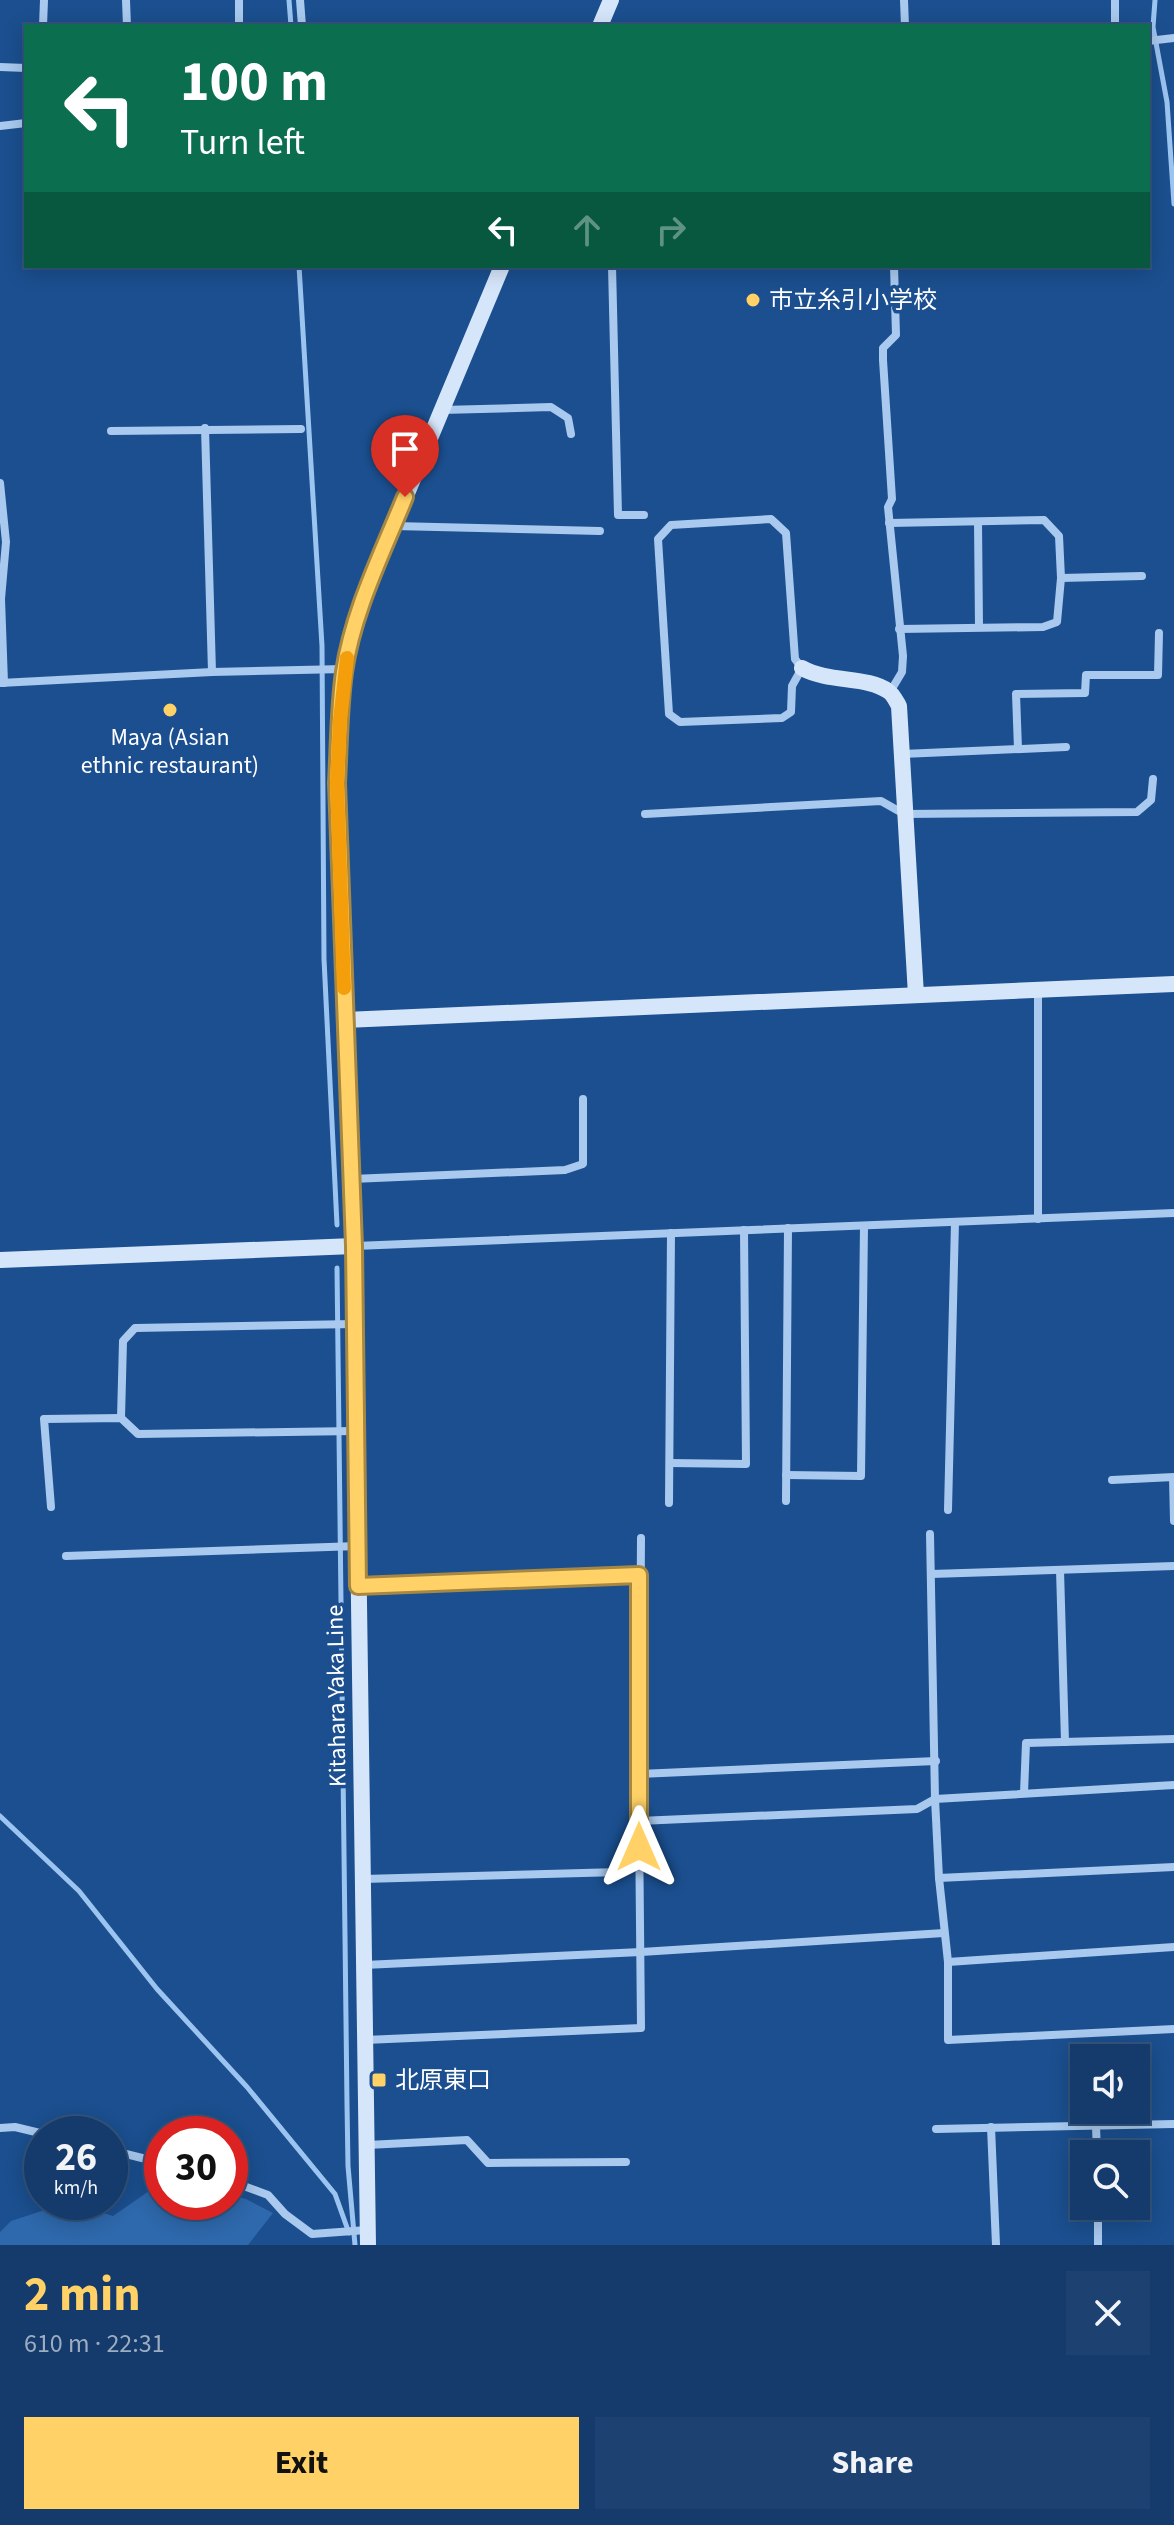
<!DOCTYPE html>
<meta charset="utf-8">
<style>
:root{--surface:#143b6b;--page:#1d4271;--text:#f1f3f6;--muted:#9dadc1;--line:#33557e;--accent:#ffd166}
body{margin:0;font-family:"Source Sans 3","Noto Sans JP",sans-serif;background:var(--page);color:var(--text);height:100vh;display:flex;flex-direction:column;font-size:30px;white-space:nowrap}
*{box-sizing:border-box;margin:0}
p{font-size:26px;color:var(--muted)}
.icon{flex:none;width:44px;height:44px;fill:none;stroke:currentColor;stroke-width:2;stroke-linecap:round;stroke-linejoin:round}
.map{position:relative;height:2245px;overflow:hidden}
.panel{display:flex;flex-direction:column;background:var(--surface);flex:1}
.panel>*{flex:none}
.guide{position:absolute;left:24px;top:24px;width:1126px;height:244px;border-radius:0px;box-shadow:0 4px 20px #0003,0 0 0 2px var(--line);background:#0b6e4f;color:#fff;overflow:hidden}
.controls{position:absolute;left:1070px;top:2044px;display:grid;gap:16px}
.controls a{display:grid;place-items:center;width:80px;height:80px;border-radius:0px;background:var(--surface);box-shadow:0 4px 20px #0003,0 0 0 2px var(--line);font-size:40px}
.speed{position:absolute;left:24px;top:2116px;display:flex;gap:16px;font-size:40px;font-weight:700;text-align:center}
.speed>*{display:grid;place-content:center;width:104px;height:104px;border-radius:50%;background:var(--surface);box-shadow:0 4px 20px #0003,0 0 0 2px var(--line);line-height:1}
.speed small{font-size:20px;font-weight:400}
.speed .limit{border:12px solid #d22;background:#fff;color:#111}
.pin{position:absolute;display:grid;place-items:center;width:68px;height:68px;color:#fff;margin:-82px -34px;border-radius:50% 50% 50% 0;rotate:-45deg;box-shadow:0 0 8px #0007}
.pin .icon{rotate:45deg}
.me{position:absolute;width:88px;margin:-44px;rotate:0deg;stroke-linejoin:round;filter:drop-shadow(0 0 6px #0008)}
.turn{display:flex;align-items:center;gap:28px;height:168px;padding:0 24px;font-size:36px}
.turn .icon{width:104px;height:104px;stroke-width:2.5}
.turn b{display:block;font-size:56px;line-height:68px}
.lanes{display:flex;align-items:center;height:76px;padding:0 24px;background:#0003;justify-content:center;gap:40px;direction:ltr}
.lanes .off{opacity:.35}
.round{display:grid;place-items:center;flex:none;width:84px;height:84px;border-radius:0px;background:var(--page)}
.summary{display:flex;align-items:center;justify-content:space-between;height:136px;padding:0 24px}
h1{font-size:48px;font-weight:700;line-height:60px;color:var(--accent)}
.cta{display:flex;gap:16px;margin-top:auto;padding:16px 24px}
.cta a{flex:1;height:92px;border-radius:0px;background:var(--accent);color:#111;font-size:32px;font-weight:700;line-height:92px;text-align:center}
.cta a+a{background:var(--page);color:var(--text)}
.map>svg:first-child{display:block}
.green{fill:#2e69ad}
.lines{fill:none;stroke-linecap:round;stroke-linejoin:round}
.stream{stroke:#9cc4f0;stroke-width:5}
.street{stroke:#a9c9ee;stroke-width:8}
.secondary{stroke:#d6e6fa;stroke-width:16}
.route-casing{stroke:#a68842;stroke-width:20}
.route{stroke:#ffd166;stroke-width:14}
.slow{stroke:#f59e0b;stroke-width:14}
.poi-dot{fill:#ffd166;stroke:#1b4f8f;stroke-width:3}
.labels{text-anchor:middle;stroke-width:7;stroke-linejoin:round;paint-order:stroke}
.poi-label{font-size:24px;fill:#fff;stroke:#1b4f8f;text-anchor:start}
.street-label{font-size:24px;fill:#fff;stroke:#1b4f8f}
</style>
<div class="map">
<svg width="1174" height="2245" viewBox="0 0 1174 2245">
<rect width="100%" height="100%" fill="#1b4f8f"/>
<polygon class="green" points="162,2182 162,2202 230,2202 230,2195 246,2199 273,2213 248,2245 0,2245 0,2232 11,2221 69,2202 113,2216"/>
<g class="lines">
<g class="stream">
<polyline points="289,0 291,26"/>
<polyline points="1155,0 1153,27 1167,102 1174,204"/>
<polyline points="299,266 322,646 324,959 337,1225"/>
<polyline points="337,1268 347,2104 348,2166 355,2245"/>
<polyline points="0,1816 79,1891 157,1989 247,2087 335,2194 349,2233"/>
</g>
<g class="street">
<polyline points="126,0 127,26"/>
<polyline points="239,0 239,26"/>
<polyline points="300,0 302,26"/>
<polyline points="904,0 905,26"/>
<polyline points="1115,0 1115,26"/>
<polyline points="43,26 44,0"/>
<polyline points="1148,41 1174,38"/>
<polyline points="0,67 26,68"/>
<polyline points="0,126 26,123"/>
<polyline points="612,266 618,515 644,515"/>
<polyline points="442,410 551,407 568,418 571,434"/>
<polyline points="205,428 212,672"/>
<polyline points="111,431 301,429"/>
<polyline points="0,483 6,542 1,599 4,683"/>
<polygon points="771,519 786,533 795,659 802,668 792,686 791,712 782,718 680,722 669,714 658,539 671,525"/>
<polyline points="978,522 979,627"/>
<polyline points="889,523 1044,520 1059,536 1061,578 1057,622 1043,627 899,629"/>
<polyline points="394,526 600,531"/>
<polyline points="1061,578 1142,576"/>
<polyline points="0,683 212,672 344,669"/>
<polyline points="890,692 902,672 903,656 888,507 892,499 883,360 883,348 896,335 894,266"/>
<polyline points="1018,749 1016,694 1085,693 1086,675 1158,675 1159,633"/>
<polyline points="902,754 1066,747"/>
<polyline points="645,814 881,801 904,814 1137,812 1151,800 1153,779"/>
<polyline points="1038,990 1038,1219"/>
<polyline points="352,1179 565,1170 583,1164 583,1099"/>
<polyline points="355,1246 1174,1213"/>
<polyline points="121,1418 123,1341 135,1328 355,1324"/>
<polyline points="670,1463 746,1464 744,1230"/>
<polyline points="786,1475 861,1476 864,1226"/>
<polyline points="1173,1478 1174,1521"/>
<polyline points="1112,1480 1174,1477"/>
<polyline points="786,1501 788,1228"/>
<polyline points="669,1503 671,1233"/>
<polyline points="51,1507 44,1419 121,1418 138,1434 355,1431"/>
<polyline points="948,1510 955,1222"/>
<polyline points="930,1534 935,1799 939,1878 948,1962 948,2040 1174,2029"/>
<polyline points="66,1556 358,1546"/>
<polyline points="1060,1570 1065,1742"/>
<polyline points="931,1574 1174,1566"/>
<polyline points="359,1586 639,1575"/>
<polyline points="639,1774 936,1761"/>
<polyline points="1024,1793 1026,1743 1174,1739"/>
<polyline points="639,1821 917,1809 935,1799 1174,1785"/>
<polyline points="939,1878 1174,1867"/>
<polyline points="363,1879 620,1872"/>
<polyline points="948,1962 1174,1947"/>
<polyline points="364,1965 641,1952 944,1933"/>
<polyline points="365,2040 641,2028 639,1821 641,1538"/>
<polyline points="1096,2126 1097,2154"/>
<polyline points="991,2127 996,2245"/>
<polyline points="0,2128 15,2127 44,2134"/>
<polyline points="936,2129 1174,2124"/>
<polyline points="367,2145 467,2140 488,2163 626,2162"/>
<polyline points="110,2150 162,2163"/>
<polyline points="230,2181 268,2195 285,2214 312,2234 367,2230"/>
<polyline points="1098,2206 1098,2245"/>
</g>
<g class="secondary">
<polyline points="600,26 611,0"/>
<path d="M802,668C829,683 867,676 888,691C893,694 896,701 899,706L916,995"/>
<polyline points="345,1020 1174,984"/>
<polyline points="0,1260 354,1246"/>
<polyline points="368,2245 354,1246 337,783 344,669 362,601 502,266"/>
</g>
</g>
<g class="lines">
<g class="route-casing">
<path id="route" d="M405,497C382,554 353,611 344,672C339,708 339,746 337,783L354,1246L358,1586L639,1575V1847"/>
</g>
<use href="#route" class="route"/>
<polyline class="slow" points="344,988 337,783 340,720 347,658"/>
</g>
<g class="poi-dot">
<circle cx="753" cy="300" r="8"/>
<circle cx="170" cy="710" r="8"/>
<rect x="371" y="2072" width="16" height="16" rx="4"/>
</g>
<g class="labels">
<g class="poi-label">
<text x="769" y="308">市立糸引小学校</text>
<text x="170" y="745" text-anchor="middle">Maya (Asian<tspan x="170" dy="28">ethnic restaurant)</tspan></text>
<text x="395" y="2088">北原東口</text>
</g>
<g class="street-label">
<text transform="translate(336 1696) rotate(-91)" y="8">Kitahara Yaka Line</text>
</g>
</g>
</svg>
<div class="controls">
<a><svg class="icon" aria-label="sound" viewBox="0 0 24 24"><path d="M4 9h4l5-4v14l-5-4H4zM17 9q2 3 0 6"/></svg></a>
<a><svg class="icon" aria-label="search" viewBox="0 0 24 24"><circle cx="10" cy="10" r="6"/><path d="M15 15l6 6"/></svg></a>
</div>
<div class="speed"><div>26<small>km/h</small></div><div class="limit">30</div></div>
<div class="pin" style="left:405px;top:497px;background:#d93025"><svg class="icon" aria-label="arrive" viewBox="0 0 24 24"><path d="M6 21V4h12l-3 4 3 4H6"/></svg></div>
<svg class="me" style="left:639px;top:1847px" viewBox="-20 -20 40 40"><path d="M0-17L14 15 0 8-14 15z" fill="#ffd166" stroke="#fff" stroke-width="4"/></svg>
<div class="guide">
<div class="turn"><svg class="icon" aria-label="left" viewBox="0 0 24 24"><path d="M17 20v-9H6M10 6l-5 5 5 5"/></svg><div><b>100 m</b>Turn left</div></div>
<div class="lanes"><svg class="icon" aria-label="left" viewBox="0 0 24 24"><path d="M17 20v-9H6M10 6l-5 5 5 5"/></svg><svg class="icon off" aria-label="ahead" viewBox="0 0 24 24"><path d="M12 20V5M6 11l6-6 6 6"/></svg><svg class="icon off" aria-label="right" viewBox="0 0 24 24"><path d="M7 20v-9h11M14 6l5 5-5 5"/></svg></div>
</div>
</div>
<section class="panel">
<div class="summary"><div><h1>2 min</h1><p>610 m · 22:31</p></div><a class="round"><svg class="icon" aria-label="close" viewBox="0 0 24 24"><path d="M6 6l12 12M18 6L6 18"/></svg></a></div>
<div class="cta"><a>Exit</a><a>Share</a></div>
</section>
